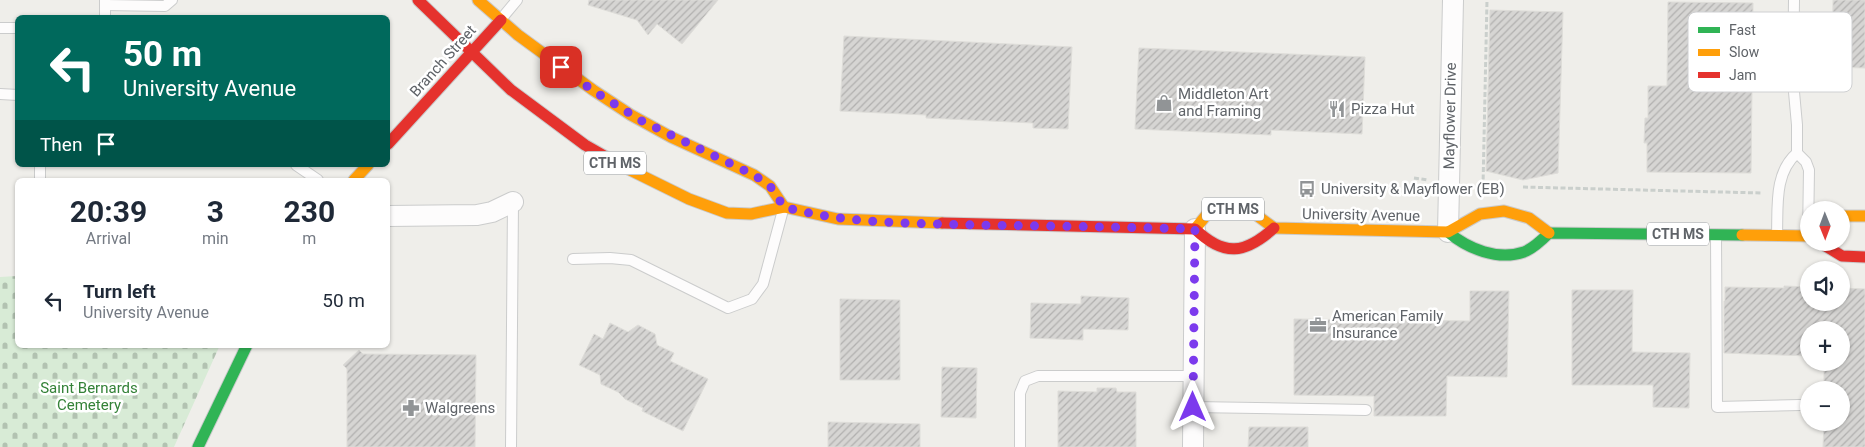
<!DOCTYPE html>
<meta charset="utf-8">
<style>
:root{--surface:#fff;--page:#f6f6f7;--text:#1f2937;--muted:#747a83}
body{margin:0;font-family:Roboto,sans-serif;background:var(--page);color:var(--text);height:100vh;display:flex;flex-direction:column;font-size:19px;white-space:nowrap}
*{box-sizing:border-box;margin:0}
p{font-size:16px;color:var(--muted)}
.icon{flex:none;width:28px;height:28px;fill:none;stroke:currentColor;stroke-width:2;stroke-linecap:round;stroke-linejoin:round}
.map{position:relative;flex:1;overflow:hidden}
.panel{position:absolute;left:15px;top:178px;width:375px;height:170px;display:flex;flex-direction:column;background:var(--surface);border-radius:8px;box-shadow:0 1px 4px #0004}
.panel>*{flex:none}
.banner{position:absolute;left:15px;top:15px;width:375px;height:152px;border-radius:8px;box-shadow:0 1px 4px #0004;background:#00695c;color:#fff;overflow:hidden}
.needle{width:32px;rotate:179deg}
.fabs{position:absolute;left:1800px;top:201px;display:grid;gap:10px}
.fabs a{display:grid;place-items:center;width:50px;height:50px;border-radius:50%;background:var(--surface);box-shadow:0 1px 4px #0004;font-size:25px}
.pin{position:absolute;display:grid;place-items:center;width:42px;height:42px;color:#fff;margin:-21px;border-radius:10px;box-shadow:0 2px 8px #0006}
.me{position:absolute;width:55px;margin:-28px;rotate:0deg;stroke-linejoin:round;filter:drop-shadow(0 0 4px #0008)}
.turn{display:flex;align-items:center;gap:18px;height:105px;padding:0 25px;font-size:22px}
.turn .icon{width:65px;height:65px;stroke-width:2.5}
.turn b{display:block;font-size:35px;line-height:42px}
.then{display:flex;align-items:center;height:48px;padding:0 25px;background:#0003;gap:10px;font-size:19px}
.eta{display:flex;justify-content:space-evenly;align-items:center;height:85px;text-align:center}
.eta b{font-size:30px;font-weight:700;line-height:35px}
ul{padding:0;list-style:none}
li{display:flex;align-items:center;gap:15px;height:75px;padding:0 25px}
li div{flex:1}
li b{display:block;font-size:19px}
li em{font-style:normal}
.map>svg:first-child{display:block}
.cemetery{fill:url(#cemetery-stones)}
.building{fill:url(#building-hatch);stroke:#deddd9}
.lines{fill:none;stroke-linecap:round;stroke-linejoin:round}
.lane-casing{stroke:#cbcccc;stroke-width:12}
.street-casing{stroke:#cbcccc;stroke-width:22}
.fast-casing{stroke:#cacacb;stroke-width:13}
.slow-casing{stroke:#cacacb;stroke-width:13}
.jam-casing{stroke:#cacacb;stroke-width:13}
.path{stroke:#cacfcc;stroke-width:3;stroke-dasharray:5 2.5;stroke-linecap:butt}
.lane{stroke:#fdfcfc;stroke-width:10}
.street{stroke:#fdfcfc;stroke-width:20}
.fast{stroke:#30b455;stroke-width:11}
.slow{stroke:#ff9f0a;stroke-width:11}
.jam{stroke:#e5322d;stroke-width:11}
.route{stroke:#7c3aed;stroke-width:9;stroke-dasharray:0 16.2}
.labels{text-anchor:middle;stroke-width:5;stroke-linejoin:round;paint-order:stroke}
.shield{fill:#fff;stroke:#8f9295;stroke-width:1}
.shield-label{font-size:14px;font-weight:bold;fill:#5f6368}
.street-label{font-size:15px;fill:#5f6368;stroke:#fff}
.poi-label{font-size:15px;fill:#5f6368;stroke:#fff;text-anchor:start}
.park-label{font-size:15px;fill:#348238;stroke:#fff}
.key{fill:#fff;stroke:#cfd0d2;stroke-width:1}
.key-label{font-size:14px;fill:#5f6368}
</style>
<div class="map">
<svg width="1865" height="447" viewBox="0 0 1865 447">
<defs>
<pattern id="cemetery-stones" width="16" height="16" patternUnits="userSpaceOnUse" patternTransform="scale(1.25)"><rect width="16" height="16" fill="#d8ebd6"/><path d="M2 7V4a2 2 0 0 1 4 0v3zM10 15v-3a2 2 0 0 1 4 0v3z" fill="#b2c2b1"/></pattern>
<pattern id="building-hatch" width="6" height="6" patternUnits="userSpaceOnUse" patternTransform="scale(1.25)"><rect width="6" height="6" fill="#d6d5d3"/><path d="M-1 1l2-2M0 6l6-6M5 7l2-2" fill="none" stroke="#b1b0af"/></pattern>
</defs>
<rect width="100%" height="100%" fill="#efeeea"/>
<polygon class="cemetery" points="17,276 18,345 220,345 174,447 0,447 0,277"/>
<g class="building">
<polygon points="589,0 718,0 682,44 657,24 648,35 637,20 588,5"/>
<polygon points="1833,0 1865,0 1865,68 1832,67"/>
<polygon points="1668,2 1753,3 1751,173 1647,172 1647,143 1644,143 1645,118 1648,118 1648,86 1667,86"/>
<polygon points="1490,10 1563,12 1558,173 1523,180 1486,171"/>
<polygon points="844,36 1072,47 1068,129 1033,128 1033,123 926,118 926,115 840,111"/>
<polygon points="1139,48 1365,57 1362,134 1271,130 1271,135 1135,129"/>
<polygon points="1784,286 1809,287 1809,302 1841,302 1841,288 1865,289 1865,447 1823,447 1824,422 1841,422 1841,390 1824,390 1824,362 1841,362 1841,330 1809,330 1809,356 1724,353 1724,301 1725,301 1725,287 1784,288"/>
<polygon points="1572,290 1633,290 1632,352 1690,353 1689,408 1653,407 1653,385 1572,385"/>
<polygon points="1470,291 1509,291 1507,377 1447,376 1446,416 1374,416 1374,396 1294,395 1294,319 1470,321"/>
<polygon points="1081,296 1129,298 1128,330 1083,329 1083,340 1030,338 1031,303 1081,304"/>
<polygon points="840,299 900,300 900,380 840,380"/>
<polygon points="610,323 628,332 638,325 655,334 657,345 674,353 670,361 708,379 683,431 642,411 643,408 625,399 618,392 601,384 600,375 579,365 594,334 603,339"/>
<polygon points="359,350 363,354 476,355 475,447 347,447 347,369 343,365"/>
<polygon points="942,367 977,368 976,418 941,417"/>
<polygon points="1097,388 1116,388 1117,392 1136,392 1136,447 1058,447 1058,391 1097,392"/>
<polygon points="828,422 920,424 920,447 828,447"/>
<polygon points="1249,427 1308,427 1308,447 1248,447"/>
</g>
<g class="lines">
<g class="lane-casing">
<g id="lane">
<polyline points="105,5 165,6 172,0"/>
<polyline points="105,18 105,0"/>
<polyline points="502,18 517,0"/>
<polyline points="0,28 18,28"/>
<polyline points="0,94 18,95"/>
<polyline points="1797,153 1806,162 1809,170 1808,235"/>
<polyline points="296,165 318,180"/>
<polyline points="40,180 40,165"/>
<path d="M1777,234C1778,206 1774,173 1797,153V125L1793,81L1794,0"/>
<polyline points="1716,236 1717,407 1800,405"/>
<polyline points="573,259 610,258 631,260 728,308 752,299 763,284 783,210"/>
<polyline points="1193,407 1366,410"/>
<polyline points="511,447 513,202"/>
<polyline points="1020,447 1020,393 1025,381 1038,376 1193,376"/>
</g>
</g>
<g class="street-casing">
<g id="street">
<polyline points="388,216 477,215 492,212 513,202"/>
<polyline points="1448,232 1453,0"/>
<polyline points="1193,447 1195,229"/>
</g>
</g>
<g class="fast-casing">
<g id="fast">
<path d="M1448,232C1468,249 1498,261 1524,252C1534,248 1542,240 1549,233L1742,235"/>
<polyline points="198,447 247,345"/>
</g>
</g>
<g class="slow-casing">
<g id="slow">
<polyline points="478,0 518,35 593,90 631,115 671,137 754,175 770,186 784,207"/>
<polyline points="622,166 689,199 727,213 751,214 784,207 838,219 942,223"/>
<polyline points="354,180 368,165"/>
<polyline points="1841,216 1865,216"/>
<polyline points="1195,229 1208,213 1221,209 1251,211 1274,228 1448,232 1480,214 1504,211 1529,218 1549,233"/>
<polyline points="1742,235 1809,236"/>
</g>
</g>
<g class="jam-casing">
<g id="jam">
<polyline points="418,0 511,90 585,145 622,166"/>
<polyline points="388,144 501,20"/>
<path d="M942,223L1195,229C1224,257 1245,254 1274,228"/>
<polyline points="1819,242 1842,256 1865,257"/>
</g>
</g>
<g class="path">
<polyline points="1414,178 1428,180"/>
<polyline points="1484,186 1483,186 1487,0"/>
<polyline points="1523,187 1762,193"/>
</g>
<use href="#lane" class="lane"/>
<use href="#street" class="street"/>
<use href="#fast" class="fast"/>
<use href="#slow" class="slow"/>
<use href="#jam" class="jam"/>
</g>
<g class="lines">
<path class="route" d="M561,67L592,90L642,121L754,175L770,186L784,207C846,224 910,223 974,225C1047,226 1121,227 1195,229L1193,407"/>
</g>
<defs>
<g id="shop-bare" transform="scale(1.35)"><path d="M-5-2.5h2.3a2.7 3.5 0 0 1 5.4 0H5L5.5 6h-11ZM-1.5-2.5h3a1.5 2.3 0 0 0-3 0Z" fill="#919496" stroke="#fff" stroke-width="2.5" paint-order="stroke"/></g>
<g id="restaurant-bare" transform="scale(1.35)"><path d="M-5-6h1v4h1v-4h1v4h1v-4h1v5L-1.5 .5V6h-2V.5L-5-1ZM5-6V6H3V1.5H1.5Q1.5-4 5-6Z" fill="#919496" stroke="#fff" stroke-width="2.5" paint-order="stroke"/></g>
<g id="bus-bare" transform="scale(1.35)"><path d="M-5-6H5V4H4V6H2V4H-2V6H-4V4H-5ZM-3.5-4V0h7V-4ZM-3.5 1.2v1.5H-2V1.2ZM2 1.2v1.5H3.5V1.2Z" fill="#919496" stroke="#fff" stroke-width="2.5" paint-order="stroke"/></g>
<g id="office-bare" transform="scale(1.35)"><path d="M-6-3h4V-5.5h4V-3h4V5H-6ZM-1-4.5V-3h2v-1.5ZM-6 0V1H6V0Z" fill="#919496" stroke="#fff" stroke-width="2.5" paint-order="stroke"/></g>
<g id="pharmacy-bare" transform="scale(1.35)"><path d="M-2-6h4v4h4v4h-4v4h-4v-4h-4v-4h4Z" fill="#919496" stroke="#fff" stroke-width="2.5" paint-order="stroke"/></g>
</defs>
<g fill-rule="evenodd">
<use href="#shop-bare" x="1164" y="103"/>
<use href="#restaurant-bare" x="1337" y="109"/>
<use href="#bus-bare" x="1307" y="189"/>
<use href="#office-bare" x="1318" y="325"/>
<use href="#pharmacy-bare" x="411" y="408"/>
</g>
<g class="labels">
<g class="shield">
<rect x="584" y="151.5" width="62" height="23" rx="4"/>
<rect x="1202" y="197.5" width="62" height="23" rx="4"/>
<rect x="1647" y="222.5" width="62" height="23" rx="4"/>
</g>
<g class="shield-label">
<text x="615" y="168">CTH MS</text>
<text x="1233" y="214">CTH MS</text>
<text x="1678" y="239">CTH MS</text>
</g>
<g class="street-label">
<text transform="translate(443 61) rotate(-48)" y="5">Branch Street</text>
<text transform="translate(1450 116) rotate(-89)" y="5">Mayflower Drive</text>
<text transform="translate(1361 215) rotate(1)" y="5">University Avenue</text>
</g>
<g class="poi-label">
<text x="1178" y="99">Middleton Art<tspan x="1178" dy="17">and Framing</tspan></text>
<text x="1351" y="114">Pizza Hut</text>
<text x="1321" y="194">University &amp; Mayflower (EB)</text>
<text x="1332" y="321">American Family<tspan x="1332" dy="17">Insurance</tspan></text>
<text x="425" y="413">Walgreens</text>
</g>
<g class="park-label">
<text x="89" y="393">Saint Bernards<tspan x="89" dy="17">Cemetery</tspan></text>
</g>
</g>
<rect x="1688" y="12" width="164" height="80" rx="8" class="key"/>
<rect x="1698" y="27" width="22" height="6" fill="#30b455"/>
<rect x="1698" y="49" width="22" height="7" fill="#ff9f0a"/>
<rect x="1698" y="72" width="22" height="6" fill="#e5322d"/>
<g class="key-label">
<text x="1729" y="35">Fast</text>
<text x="1729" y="57">Slow</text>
<text x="1729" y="80">Jam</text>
</g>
</svg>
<div class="fabs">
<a><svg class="needle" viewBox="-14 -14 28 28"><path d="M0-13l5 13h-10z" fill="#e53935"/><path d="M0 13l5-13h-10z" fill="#747a83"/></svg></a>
<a><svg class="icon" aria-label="sound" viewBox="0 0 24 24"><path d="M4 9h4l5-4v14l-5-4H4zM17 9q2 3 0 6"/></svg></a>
<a>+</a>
<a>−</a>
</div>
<div class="pin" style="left:561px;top:67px;background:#d93025"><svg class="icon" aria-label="arrive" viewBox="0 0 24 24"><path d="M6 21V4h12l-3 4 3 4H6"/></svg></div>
<svg class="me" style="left:1193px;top:407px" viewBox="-20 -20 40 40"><path d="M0-17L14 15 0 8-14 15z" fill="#7c3aed" stroke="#fff" stroke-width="4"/></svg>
<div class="banner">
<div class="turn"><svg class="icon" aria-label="left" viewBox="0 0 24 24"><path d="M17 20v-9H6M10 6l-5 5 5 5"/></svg><div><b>50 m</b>University Avenue</div></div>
<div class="then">Then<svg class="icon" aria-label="arrive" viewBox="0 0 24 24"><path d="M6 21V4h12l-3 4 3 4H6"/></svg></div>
</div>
<section class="panel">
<div class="eta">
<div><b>20:39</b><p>Arrival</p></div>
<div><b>3</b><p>min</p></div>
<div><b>230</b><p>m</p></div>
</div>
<ul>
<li><svg class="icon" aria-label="left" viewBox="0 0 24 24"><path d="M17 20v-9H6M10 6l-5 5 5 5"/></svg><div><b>Turn left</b><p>University Avenue</p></div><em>50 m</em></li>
</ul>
</section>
</div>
